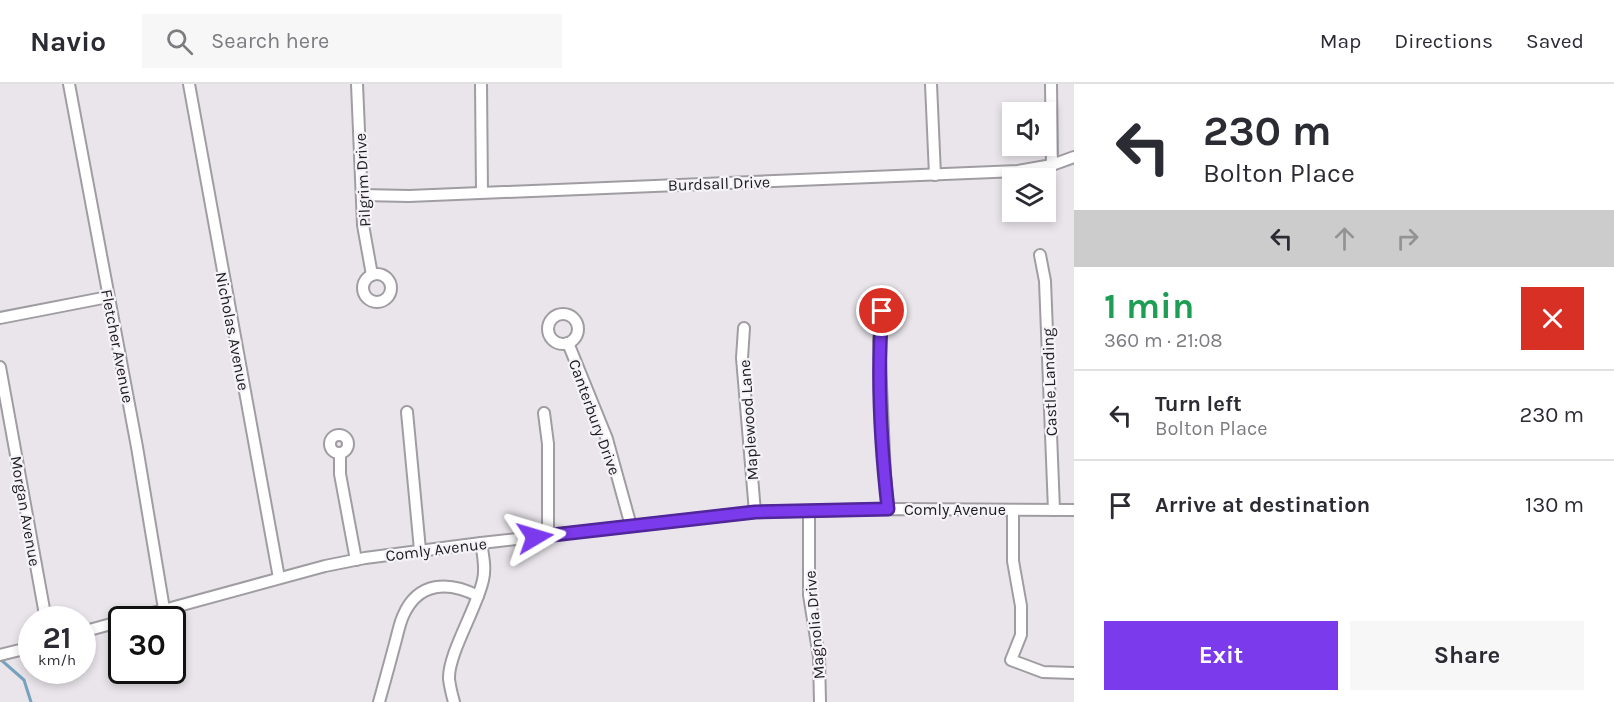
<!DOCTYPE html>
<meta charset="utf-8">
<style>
:root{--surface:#fff;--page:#f7f7f7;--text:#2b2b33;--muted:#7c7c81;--line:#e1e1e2;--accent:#7c3aed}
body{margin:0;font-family:Karla,sans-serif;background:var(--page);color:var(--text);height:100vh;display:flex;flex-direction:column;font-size:22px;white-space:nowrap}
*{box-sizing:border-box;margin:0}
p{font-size:20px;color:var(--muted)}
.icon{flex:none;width:33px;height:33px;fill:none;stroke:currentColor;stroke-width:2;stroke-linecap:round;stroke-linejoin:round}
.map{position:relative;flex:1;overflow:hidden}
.panel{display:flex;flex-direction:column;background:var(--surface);width:540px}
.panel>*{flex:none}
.guide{background:#fff;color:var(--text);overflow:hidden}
.buttons{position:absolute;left:1002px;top:18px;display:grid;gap:12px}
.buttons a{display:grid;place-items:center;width:54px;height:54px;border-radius:0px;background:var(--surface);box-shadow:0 3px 9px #0003;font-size:30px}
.speed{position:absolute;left:18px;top:522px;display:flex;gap:12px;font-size:30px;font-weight:700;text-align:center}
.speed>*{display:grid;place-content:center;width:78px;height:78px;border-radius:50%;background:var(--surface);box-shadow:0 3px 9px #0003;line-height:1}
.speed small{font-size:15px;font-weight:400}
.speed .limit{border:3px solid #111;border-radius:9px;background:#fff;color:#111}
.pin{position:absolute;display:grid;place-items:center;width:51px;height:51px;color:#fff;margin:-26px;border:3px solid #fff;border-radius:50%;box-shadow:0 2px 6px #0007}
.me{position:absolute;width:66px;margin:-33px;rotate:83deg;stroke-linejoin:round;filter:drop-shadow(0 0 4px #0008)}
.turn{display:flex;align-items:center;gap:21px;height:126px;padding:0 30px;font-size:27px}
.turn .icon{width:78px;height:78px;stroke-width:2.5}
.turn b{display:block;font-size:42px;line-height:51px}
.lanes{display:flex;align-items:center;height:57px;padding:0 30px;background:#0003;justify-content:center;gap:30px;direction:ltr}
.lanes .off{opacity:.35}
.round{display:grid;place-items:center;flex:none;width:63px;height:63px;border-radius:0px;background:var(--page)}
.overview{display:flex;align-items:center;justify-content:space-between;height:102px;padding:0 30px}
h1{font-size:36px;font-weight:700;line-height:45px;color:#1e9e55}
.primary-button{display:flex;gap:12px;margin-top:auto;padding:12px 30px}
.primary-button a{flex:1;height:69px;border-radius:0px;background:var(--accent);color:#fff;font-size:24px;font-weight:700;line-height:69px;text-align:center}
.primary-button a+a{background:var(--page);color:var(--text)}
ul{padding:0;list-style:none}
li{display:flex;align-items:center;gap:18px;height:90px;padding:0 30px;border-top:2px solid var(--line)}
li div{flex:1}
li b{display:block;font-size:22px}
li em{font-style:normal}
header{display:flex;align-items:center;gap:36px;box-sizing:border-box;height:84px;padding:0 30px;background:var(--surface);border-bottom:2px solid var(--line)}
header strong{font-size:28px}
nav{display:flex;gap:33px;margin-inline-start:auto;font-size:21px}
.search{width:420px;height:54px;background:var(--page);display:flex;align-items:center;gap:15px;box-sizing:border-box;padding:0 21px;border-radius:0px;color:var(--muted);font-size:22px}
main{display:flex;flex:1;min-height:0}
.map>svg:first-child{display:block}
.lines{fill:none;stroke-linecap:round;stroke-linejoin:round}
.stream{stroke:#75a2bd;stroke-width:3}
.minor-casing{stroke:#a09da2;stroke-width:14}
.minor{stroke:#fff;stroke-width:10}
.route-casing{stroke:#51269a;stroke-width:15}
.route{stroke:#7c3aed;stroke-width:10}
.labels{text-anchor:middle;stroke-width:4.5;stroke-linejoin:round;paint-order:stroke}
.street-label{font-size:16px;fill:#1c1b1d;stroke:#f6f3f8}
</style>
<header>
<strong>Navio</strong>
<div class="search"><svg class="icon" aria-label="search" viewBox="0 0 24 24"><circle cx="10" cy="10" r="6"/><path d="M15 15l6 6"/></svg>Search here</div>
<nav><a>Map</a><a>Directions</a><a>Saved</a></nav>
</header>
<main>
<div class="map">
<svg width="1074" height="618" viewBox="0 0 1074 618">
<rect width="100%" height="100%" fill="#e9e5eb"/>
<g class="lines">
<polyline class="stream" points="0,575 24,596 31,618"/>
<g class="minor-casing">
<g id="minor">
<polyline points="69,0 137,363 164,525"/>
<polyline points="189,0 279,494"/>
<polyline points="357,0 363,141 372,191"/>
<polyline points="481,0 482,108"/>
<polyline points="931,0 935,91"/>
<polyline points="1051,0 1052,81"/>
<polyline points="362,111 409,112 1018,87 1052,81 1074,73"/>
<polyline points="1040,171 1045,197 1054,426"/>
<circle cx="377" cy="204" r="14"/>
<polyline points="882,227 879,256 885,392 888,425"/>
<circle cx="563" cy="245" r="15"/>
<polyline points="0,234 108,213"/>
<polyline points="744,244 742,274 755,428"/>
<polyline points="568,259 607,355 631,442"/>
<polyline points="0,283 46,536"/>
<polyline points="407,328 420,466"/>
<polyline points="544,329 548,360 548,452"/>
<circle cx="339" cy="360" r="9"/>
<polyline points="340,370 340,390 356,476"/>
<polyline points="1013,426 1013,477 1021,522 1021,551 1011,576 1043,588 1074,589"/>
<polyline points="809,427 809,511 819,573 820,618"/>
<polyline points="127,536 325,482 365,474 481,459 755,428 888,425 1074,426"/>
<polyline points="82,548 122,537"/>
<polyline points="0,571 32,563"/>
<path d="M379,618C384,600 389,582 394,563C397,553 399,541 403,532C418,497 449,497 478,512"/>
<path d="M454,618C452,611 450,603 449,595C448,570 477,524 483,496C486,484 483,471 481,459"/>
</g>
</g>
<use href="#minor" class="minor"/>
</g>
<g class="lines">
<g class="route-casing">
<path id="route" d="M535,453L755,428L888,425C881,363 877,289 882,227"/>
</g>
<use href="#route" class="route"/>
</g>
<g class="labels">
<g class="street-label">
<text transform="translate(362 96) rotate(-93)" y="6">Pilgrim Drive</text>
<text transform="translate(719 99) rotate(-2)" y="6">Burdsall Drive</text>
<text transform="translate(233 247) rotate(79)" y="6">Nicholas Avenue</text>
<text transform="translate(118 262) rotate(79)" y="6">Fletcher Avenue</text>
<text transform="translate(1049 298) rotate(-92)" y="6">Castle Landing</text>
<text transform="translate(595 333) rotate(70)" y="6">Canterbury Drive</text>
<text transform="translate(748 336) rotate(-94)" y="6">Maplewood Lane</text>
<text x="955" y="431">Comly Avenue</text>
<text transform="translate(26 427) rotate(80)" y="6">Morgan Avenue</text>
<text transform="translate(436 465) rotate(-7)" y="6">Comly Avenue</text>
<text transform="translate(814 541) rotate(-95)" y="6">Magnolia Drive</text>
</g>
</g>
</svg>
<div class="buttons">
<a><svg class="icon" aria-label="sound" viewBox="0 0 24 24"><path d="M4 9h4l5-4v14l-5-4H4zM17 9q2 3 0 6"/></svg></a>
<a><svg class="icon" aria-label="layers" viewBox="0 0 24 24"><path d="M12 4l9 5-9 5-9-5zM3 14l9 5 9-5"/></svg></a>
</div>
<div class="speed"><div>21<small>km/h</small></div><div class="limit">30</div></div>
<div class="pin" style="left:882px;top:227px;background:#d93025"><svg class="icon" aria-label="arrive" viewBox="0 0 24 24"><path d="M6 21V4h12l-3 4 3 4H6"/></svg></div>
<svg class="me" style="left:535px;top:453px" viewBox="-20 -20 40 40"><path d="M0-17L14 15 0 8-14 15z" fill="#7c3aed" stroke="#fff" stroke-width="4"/></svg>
</div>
<section class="panel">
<div class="guide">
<div class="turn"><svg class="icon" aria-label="left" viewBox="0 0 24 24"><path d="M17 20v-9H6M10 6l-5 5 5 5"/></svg><div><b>230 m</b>Bolton Place</div></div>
<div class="lanes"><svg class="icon" aria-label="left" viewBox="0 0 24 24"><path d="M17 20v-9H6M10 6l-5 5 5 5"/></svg><svg class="icon off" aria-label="ahead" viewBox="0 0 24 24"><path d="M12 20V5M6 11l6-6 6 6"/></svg><svg class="icon off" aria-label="right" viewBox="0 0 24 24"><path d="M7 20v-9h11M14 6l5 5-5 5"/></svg></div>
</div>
<div class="overview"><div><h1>1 min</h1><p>360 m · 21:08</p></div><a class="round" style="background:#d93025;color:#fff"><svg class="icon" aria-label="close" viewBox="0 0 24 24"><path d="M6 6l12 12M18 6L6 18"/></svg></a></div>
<ul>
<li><svg class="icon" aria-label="left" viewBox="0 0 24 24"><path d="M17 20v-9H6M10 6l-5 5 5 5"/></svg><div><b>Turn left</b><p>Bolton Place</p></div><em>230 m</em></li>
<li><svg class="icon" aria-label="arrive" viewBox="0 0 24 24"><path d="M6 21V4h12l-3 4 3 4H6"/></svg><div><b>Arrive at destination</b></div><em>130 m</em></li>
</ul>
<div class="primary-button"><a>Exit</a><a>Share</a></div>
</section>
</main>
